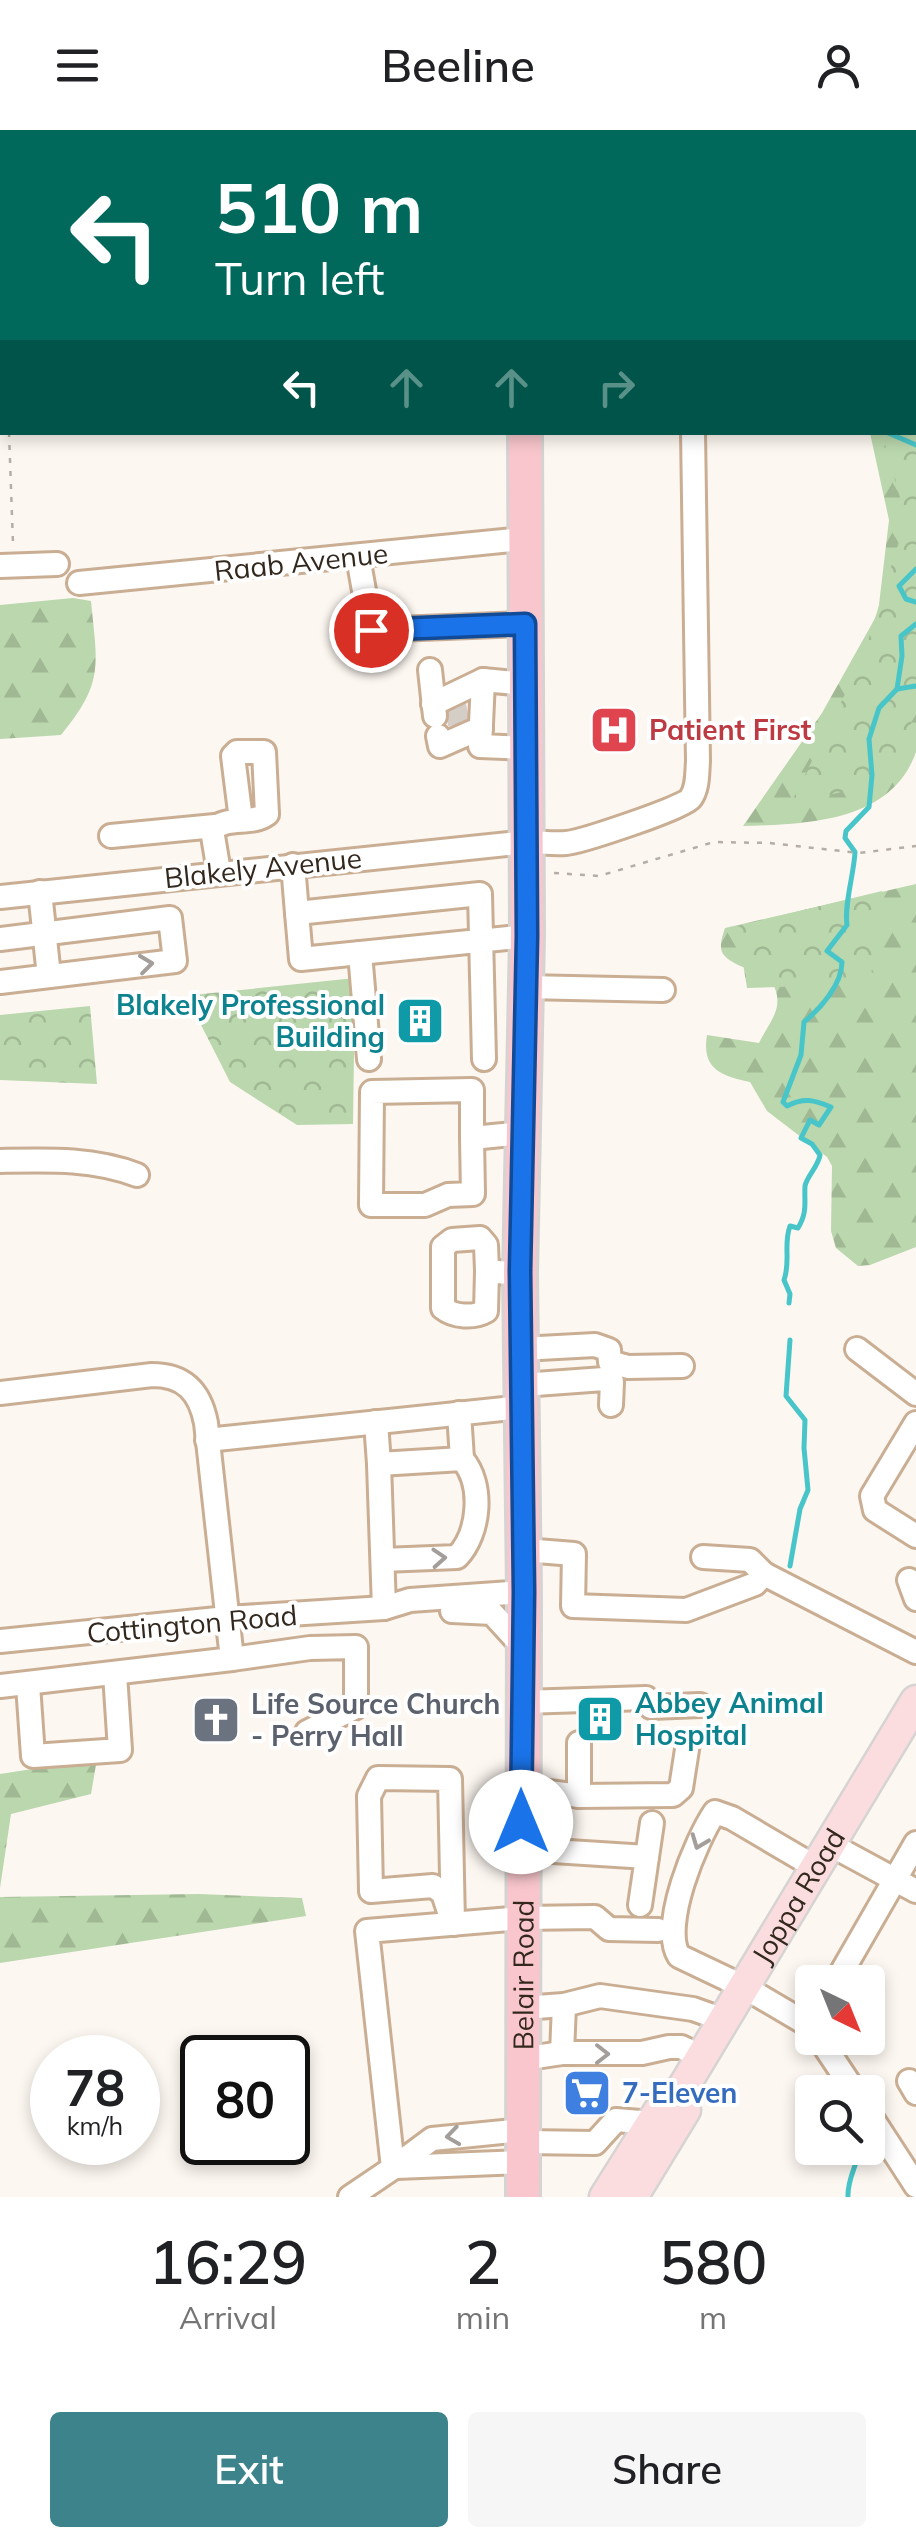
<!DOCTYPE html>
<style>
:root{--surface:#fff;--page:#f6f6f6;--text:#202124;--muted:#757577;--accent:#3c838b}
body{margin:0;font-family:Mulish,sans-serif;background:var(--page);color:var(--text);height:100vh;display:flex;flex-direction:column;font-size:38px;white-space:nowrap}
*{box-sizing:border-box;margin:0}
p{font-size:32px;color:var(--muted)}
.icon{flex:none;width:55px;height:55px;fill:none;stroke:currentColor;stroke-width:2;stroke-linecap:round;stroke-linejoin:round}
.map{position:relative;height:2067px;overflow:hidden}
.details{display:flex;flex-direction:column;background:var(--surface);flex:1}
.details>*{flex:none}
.hud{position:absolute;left:0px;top:0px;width:918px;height:305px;box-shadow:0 5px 15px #0003;background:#00695c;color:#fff;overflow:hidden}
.needle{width:65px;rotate:137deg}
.controls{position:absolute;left:795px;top:1835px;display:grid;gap:20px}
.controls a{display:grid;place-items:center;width:90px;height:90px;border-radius:10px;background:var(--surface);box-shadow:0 5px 15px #0003;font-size:50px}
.speed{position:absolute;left:30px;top:1905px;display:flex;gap:20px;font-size:50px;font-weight:700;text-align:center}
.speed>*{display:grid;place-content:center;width:130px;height:130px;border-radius:50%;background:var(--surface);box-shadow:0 5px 15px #0003;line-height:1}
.speed small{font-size:25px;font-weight:400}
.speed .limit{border:5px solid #111;border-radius:15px;background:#fff;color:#111}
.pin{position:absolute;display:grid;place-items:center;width:85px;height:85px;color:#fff;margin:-42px;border:5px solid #fff;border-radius:50%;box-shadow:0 2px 10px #0007}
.me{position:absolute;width:110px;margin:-55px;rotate:0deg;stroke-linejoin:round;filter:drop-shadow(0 0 8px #0008)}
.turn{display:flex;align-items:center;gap:35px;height:210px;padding:0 50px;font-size:45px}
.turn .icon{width:130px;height:130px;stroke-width:2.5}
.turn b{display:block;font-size:70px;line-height:85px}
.lanes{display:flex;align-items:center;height:95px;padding:0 50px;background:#0003;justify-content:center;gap:50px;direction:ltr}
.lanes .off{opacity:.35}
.eta{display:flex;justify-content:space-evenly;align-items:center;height:170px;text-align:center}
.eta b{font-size:60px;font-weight:600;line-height:70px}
.cta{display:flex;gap:20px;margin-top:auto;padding:20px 50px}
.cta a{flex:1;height:115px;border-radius:10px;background:var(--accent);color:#fff;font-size:40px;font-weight:600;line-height:115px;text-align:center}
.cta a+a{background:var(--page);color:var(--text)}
header{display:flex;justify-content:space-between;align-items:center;height:130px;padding:0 50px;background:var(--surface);font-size:45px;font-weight:600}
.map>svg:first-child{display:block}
.forest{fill:url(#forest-firs)}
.park{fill:url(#park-crowns)}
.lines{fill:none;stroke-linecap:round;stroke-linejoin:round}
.stream{stroke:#48c5c9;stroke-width:5}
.minor-tunnel{stroke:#d5cec7;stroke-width:22;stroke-dasharray:22 11;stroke-linecap:butt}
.minor-casing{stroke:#caae93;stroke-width:28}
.major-casing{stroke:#d6d4d2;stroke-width:35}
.highway-casing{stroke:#d6d4d2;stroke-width:38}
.path{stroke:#b5ada6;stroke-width:2.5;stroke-dasharray:5 8;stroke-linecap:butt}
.minor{stroke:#fff;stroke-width:22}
.major{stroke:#fbdde0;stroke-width:30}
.highway{stroke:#f8c6cc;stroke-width:32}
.oneway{stroke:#a39e9a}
.route-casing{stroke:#114b97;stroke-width:25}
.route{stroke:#1a73e8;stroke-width:18}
.labels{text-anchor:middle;stroke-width:8;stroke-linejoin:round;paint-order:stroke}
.street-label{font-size:28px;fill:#33281e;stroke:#fff}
.health-label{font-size:28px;font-weight:bold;fill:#be3a42;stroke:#fff;text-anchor:start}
.culture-label{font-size:28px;font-weight:bold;fill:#0d838f;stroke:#fff;text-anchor:end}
.worship-label{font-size:28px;font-weight:bold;fill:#5b616d;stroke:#fff;text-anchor:start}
.shop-label{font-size:28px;font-weight:bold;fill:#366cbe;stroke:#fff;text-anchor:start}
</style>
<header><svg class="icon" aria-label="menu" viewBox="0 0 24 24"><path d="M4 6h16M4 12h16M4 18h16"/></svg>Beeline<svg class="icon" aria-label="person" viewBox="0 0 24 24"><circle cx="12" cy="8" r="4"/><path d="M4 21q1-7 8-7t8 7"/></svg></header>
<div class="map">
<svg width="916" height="2067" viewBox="0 0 916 2067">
<defs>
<pattern id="forest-firs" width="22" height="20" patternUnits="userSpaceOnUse" patternTransform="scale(2.5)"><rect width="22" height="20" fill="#bad7ad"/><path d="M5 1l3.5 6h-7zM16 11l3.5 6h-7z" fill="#a0b994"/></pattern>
<pattern id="park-crowns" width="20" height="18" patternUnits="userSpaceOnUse" patternTransform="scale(2.5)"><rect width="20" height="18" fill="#bad7ad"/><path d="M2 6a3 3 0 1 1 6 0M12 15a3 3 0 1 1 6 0" fill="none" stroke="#a0b994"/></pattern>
</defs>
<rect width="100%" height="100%" fill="#fdf7f1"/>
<g class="forest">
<path d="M861,0H916V622C891,693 806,694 743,696L822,583L878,483L889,390L870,303L915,302V2Z"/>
<path d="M73,468L91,471C97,535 105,552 61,605L0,609V475Z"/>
<path d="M916,754V1117L870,1135L858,1136L836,1118L831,1101L832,1036L827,1027L767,981L750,952C723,946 701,940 707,905L759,913C764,902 775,888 777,876C782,836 734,844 722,822C719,814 723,805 725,798Z"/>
<polygon points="97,1629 91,1664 11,1684 0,1758 0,1644"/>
<polygon points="199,1764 302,1768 306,1786 0,1833 0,1767"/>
</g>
<g class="park">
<polygon points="864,0 916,0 916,571 900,647 790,675 862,530 906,389 882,303 915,302 915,2"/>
<polygon points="882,761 870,854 747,858 737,796"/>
<polygon points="355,848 353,994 297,995 230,952 195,883 193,865"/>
<polygon points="90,876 97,954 0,950 0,885"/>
</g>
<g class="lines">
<g class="stream">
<polyline points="896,2 900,0"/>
<polyline points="915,76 916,76"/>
<polyline points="915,98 916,97"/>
<polyline points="915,155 916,156"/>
<polyline points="915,205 916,202"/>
<polyline points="886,302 916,315"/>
<polyline points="916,439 899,456 906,469 916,472"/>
<polyline points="897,559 916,556"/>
<path d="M789,1173L790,1164L784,1150C791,1131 783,1115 790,1096L798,1098C808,1081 804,1073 805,1056C807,1046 818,1037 820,1025L812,1014L801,1008L810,990L819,995L831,977C814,970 804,967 787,976L783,972L801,925L804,892C821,878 842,854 842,832L827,821L847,795C844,774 854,744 855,722L845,708L846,701L869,677L872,645L869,609L879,578L897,559L902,526L901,506L916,494"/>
<polyline points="790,1210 786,1266 805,1290 804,1318 808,1360 800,1379 790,1436"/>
<path d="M848,2067C847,2048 858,2035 859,2018"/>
</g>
<polyline class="minor-tunnel" points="455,575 459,594"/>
<g class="minor-casing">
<g id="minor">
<polyline points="29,0 30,2"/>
<polyline points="690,0 690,2"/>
<polyline points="0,158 2,157"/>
<polyline points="358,427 371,500 525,494"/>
<polyline points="0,436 57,434"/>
<polyline points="79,453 523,409"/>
<polyline points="430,540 435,586"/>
<polyline points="525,554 483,550 480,616 526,618"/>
<polyline points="433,574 483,550"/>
<polyline points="438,606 440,616 481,598"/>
<polyline points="111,706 215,696"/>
<polyline points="293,735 297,783"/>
<path d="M219,742L212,700C228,685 251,696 267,684L264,622H237L233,626L241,690"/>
<polyline points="40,762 49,846"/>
<path d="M0,767L527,712C539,712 553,714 566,713C581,712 685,677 690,669C698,659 697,644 698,631L693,302"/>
<polyline points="0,809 170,788 175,831 0,852"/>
<polyline points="360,823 369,929"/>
<polyline points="525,857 663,860"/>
<polyline points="484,929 480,764 297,783 301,829 527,806"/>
<polyline points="472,1008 473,1064 448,1065 425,1075 371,1075 372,962 472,960 472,1008 523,1003"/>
<path d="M0,1031C47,1030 93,1028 137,1045"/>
<path d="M487,1141L486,1115L480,1108L452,1110L443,1117V1178C454,1187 474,1188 486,1181L487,1141L520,1144"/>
<polyline points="521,1219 595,1215 609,1220 610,1232 628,1237 682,1236"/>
<polyline points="857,1219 916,1264"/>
<polyline points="522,1255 604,1249 612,1252 611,1275"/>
<path d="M0,1263L152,1245C185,1245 200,1262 206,1293L232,1529L0,1556"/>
<polyline points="376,1292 379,1334 462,1329 459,1283"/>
<polyline points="916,1293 872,1366 875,1380 916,1406"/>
<polyline points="207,1310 522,1277"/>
<polyline points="379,1334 384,1478"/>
<polyline points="524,1420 574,1424 573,1476 686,1480 755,1454 764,1444 916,1522"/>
<polyline points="703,1427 750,1430 764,1444"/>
<path d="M383,1430L457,1427C480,1403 484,1354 462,1329"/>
<polyline points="909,1450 916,1469"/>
<polyline points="452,1481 492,1483 524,1518"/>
<polyline points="0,1511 227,1488 384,1478 410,1470 524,1462"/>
<polyline points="232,1529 310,1518 356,1517 356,1577 307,1602"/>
<polyline points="28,1555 33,1626 120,1620 115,1544"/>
<polyline points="523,1572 646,1568 651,1577 700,1575"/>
<polyline points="579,1613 579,1666"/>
<polygon points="378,1648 450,1649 453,1794 443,1763 433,1756 371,1761 369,1666"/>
<polyline points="521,1658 579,1666 673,1665 681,1658 688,1613"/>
<polyline points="831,1715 916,1761"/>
<polyline points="522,1719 647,1727 640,1775"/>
<polyline points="647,1727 652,1693"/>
<polyline points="836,1852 916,1713"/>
<polyline points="522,1878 564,1875 600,1866 693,1879 724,1890"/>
<path d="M812,1897L744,1857L679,1826C660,1796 696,1710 715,1682L732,1688L817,1738"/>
<polyline points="819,1908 855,1962"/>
<polyline points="562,1923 564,1875"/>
<polyline points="522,1929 562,1923 642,1923 669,1917 681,1917 702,1927"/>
<polyline points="909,1951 916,1963"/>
<polyline points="868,1982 916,2056"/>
<polyline points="523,2012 595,2013 616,1990 652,1993"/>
<polyline points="396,2037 522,2032"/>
<polyline points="393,2038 432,2009 523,2000"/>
<polyline points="350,2067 393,2038 367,1801 522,1788 595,1787 609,1799 658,1800"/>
</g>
</g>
<g class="major-casing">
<g id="major">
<path id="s1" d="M605,2067L668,1967L681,1961L916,1571"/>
<polyline points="632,2067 685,1980 681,1961"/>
</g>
</g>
<g class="highway-casing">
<g id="highway">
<polyline points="519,0 520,2"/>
<path id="s2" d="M523,2067L524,1462L520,1144L527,806L525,302"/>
</g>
</g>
<g class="path">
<polyline points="9,302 13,414"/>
<polyline points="554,743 599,746 714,712 769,713 859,723 916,716"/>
</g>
<use href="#minor" class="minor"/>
<use href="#major" class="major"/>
<use href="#highway" class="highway"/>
</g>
<defs><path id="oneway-chevron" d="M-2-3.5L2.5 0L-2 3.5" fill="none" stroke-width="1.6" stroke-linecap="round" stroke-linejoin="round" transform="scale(2.5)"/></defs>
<g class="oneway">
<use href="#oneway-chevron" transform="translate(146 834) rotate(-7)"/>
<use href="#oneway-chevron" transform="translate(439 1428) rotate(-4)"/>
<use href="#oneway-chevron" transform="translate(699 1712) rotate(111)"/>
<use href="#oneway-chevron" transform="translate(602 1924)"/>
<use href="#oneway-chevron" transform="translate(453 2006) rotate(172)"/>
</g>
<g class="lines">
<g class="route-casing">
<polyline id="route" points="371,500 525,494 527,806 520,1141 524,1462 521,1692"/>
</g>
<use href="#route" class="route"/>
</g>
<defs>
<g id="hospital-square" transform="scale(2.5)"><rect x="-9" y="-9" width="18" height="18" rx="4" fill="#e0444e" stroke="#fff"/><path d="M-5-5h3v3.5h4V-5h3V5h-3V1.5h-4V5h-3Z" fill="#fff"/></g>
<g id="building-square" transform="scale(2.5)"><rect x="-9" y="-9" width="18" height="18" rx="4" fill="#0f9aa8" stroke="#fff"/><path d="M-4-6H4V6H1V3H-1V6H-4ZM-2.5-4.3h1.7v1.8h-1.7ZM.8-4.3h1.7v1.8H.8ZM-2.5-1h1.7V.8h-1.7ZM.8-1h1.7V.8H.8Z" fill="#fff"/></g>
<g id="church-square" transform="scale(2.5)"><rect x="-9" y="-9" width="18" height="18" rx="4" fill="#6b7280" stroke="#fff"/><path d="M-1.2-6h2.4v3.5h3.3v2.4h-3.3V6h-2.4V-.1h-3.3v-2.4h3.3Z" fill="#fff"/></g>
<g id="supermarket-square" transform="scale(2.5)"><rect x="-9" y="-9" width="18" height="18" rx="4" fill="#3f7fe0" stroke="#fff"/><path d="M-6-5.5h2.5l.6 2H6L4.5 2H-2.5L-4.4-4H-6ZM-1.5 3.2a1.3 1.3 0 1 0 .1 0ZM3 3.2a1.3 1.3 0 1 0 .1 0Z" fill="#fff"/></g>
</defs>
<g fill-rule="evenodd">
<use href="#hospital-square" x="614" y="600"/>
<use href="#building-square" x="420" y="891"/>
<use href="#building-square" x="600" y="1589"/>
<use href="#church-square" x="216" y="1590"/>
<use href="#supermarket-square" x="587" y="1963"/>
</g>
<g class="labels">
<g class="street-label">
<text transform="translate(301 432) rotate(-6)" y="10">Raab Avenue</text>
<text transform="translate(263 738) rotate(-6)" y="10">Blakely Avenue</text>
<text transform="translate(192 1494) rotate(-5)" y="10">Cottington Road</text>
<text dy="10" stroke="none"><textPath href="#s1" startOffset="360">Joppa Road</textPath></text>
<text dy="10" stroke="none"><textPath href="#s2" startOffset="222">Belair Road</textPath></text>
</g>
<g class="health-label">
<text x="649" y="610">Patient First</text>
</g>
<g class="culture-label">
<text x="385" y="885">Blakely Professional<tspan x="385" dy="32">Building</tspan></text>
<text x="635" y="1583" text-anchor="start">Abbey Animal<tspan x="635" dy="32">Hospital</tspan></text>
</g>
<g class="worship-label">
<text x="251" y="1584">Life Source Church<tspan x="251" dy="32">- Perry Hall</tspan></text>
</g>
<g class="shop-label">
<text x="622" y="1973">7-Eleven</text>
</g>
</g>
</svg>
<div class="controls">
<a><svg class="needle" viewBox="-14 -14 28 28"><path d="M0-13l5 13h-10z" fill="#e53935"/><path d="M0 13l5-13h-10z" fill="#757577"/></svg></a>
<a><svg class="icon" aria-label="search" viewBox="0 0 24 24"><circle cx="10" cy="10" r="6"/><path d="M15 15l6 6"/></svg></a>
</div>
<div class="speed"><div>78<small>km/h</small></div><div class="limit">80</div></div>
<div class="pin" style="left:371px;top:500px;background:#d93025"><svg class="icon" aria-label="arrive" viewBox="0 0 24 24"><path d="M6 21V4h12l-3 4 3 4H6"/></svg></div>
<svg class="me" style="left:521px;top:1692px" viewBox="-20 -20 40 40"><circle r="19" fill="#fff"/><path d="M0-13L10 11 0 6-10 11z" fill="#1a73e8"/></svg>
<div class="hud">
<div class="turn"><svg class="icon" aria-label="left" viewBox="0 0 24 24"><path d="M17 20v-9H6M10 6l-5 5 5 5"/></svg><div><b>510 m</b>Turn left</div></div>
<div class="lanes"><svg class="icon" aria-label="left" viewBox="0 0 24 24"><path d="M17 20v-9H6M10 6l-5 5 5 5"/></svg><svg class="icon off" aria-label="ahead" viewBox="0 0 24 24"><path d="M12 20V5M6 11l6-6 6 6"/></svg><svg class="icon off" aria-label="ahead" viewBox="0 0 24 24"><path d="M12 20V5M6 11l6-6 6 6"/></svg><svg class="icon off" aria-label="right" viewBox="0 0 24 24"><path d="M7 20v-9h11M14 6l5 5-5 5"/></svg></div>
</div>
</div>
<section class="details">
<div class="eta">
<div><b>16:29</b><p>Arrival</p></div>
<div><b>2</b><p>min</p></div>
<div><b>580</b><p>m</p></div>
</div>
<div class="cta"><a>Exit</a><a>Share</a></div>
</section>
